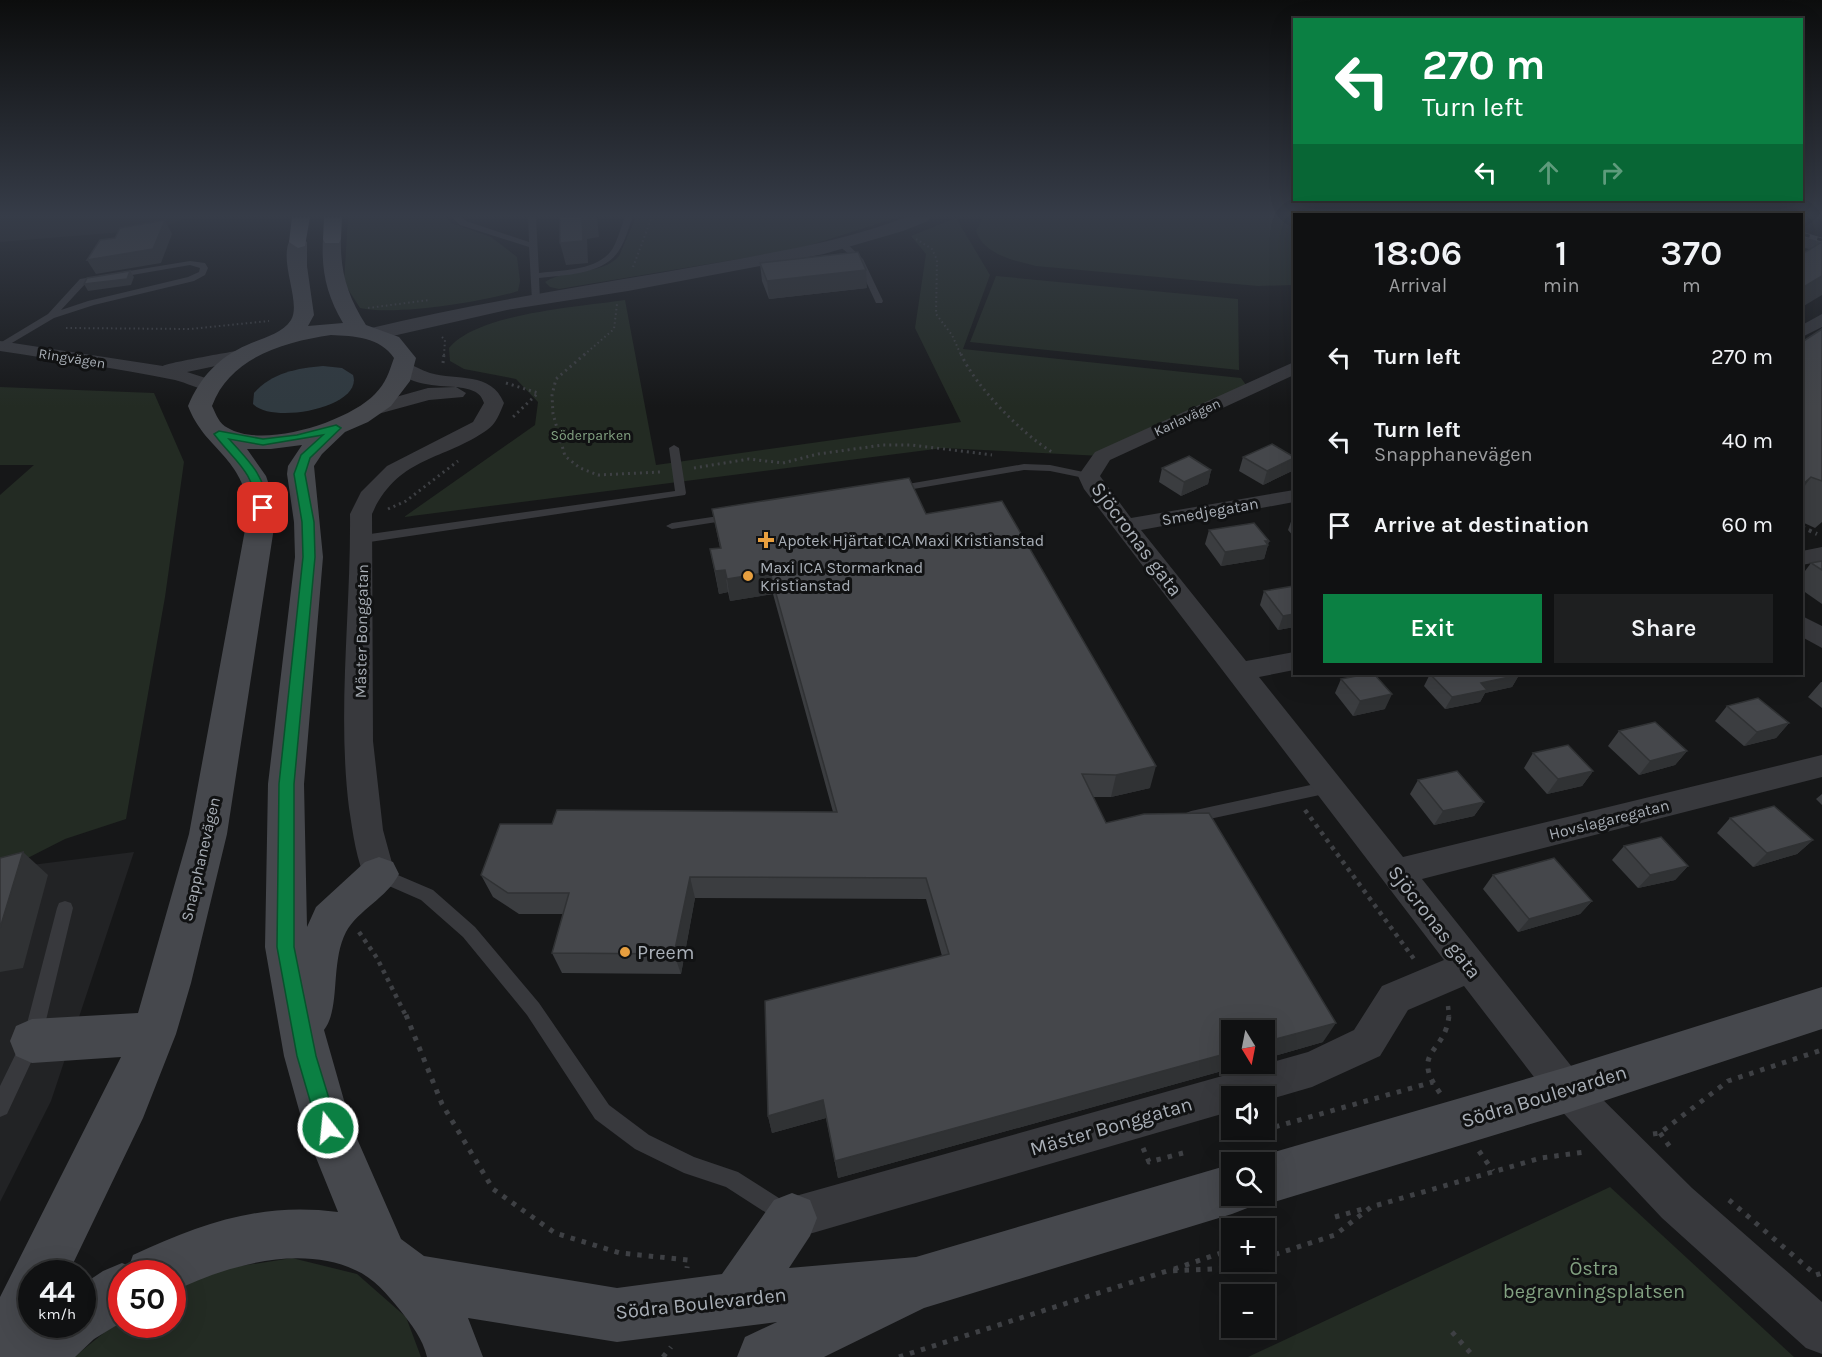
<!DOCTYPE html>
<meta charset="utf-8">
<style>
:root{--surface:#101112;--page:#1e1f20;--text:#f1f3f6;--muted:#9c9d9f;--line:#303132;--accent:#0b8043}
body{margin:0;font-family:Karla,sans-serif;background:var(--page);color:var(--text);height:100vh;display:flex;flex-direction:column;font-size:22px;white-space:nowrap}
*{box-sizing:border-box;margin:0}
p{font-size:20px;color:var(--muted)}
.icon{flex:none;width:33px;height:33px;fill:none;stroke:currentColor;stroke-width:2;stroke-linecap:round;stroke-linejoin:round}
.map{position:relative;flex:1;overflow:hidden}
.drawer{position:absolute;left:1293px;top:213px;width:510px;height:462px;display:flex;flex-direction:column;background:var(--surface);border-radius:0px;box-shadow:0 6px 24px #0002,0 0 0 2px var(--line)}
.drawer>*{flex:none}
.guide{position:absolute;left:1293px;top:18px;width:510px;height:183px;border-radius:0px;box-shadow:0 6px 24px #0002,0 0 0 2px var(--line);background:#0b8043;color:#fff;overflow:hidden}
.needle{width:39px;rotate:170deg}
.fabs{position:absolute;left:1221px;top:1020px;display:grid;gap:12px}
.fabs a{display:grid;place-items:center;width:54px;height:54px;border-radius:0px;background:var(--surface);box-shadow:0 6px 24px #0002,0 0 0 2px var(--line);font-size:30px}
.speed{position:absolute;left:18px;top:1260px;display:flex;gap:12px;font-size:30px;font-weight:700;text-align:center}
.speed>*{display:grid;place-content:center;width:78px;height:78px;border-radius:50%;background:var(--surface);box-shadow:0 6px 24px #0002,0 0 0 2px var(--line);line-height:1}
.speed small{font-size:15px;font-weight:400}
.speed .limit{border:9px solid #d22;background:#fff;color:#111}
.pin{position:absolute;display:grid;place-items:center;width:51px;height:51px;color:#fff;margin:-26px;border-radius:12px;box-shadow:0 3px 9px #0006}
.me{position:absolute;width:66px;margin:-33px;rotate:344deg;stroke-linejoin:round;filter:drop-shadow(0 0 4px #0008)}
.turn{display:flex;align-items:center;gap:21px;height:126px;padding:0 30px;font-size:27px}
.turn .icon{width:78px;height:78px;stroke-width:2.5}
.turn b{display:block;font-size:42px;line-height:51px}
.lanes{display:flex;align-items:center;height:57px;padding:0 30px;background:#0003;justify-content:center;gap:30px;direction:ltr}
.lanes .off{opacity:.35}
.eta{display:flex;justify-content:space-evenly;align-items:center;height:102px;text-align:center}
.eta b{font-size:36px;font-weight:600;line-height:42px}
.primary-button{display:flex;gap:12px;margin-top:auto;padding:12px 30px}
.primary-button a{flex:1;height:69px;border-radius:0px;background:var(--accent);color:#fff;font-size:24px;font-weight:600;line-height:69px;text-align:center}
.primary-button a+a{background:var(--page);color:var(--text)}
ul{padding:0;list-style:none}
li{display:flex;align-items:center;gap:18px;height:84px;padding:0 30px}
li div{flex:1}
li b{display:block;font-size:22px}
li em{font-style:normal}
.map>svg:first-child{display:block}
.built{fill:#222325}
.green{fill:#232b23}
.water{fill:#303a40}
.lines{fill:none;stroke-linecap:round;stroke-linejoin:round}
.path-far4{stroke:#3e4044;stroke-width:2;stroke-dasharray:1.5 3;stroke-linecap:butt}
.path-far3{stroke:#3e4044;stroke-width:3;stroke-dasharray:2 4;stroke-linecap:butt}
.path-far2{stroke:#3e4044;stroke-width:4;stroke-dasharray:3 4.5;stroke-linecap:butt}
.path-far1{stroke:#3e4044;stroke-width:4.5;stroke-dasharray:4 5;stroke-linecap:butt}
.path{stroke:#3e4044;stroke-width:5;stroke-dasharray:4.5 7;stroke-linecap:butt}
.service{fill:#38393d;fill-rule:evenodd}
.minor{fill:#38393d;fill-rule:evenodd}
.tertiary{fill:#38393d;fill-rule:evenodd}
.secondary{fill:#46484d;fill-rule:evenodd}
.motorway{fill:#64676e;fill-rule:evenodd}
.rail-casing{stroke:#4f5156;stroke-width:4.5}
.rail{stroke:#111213;stroke-width:3;stroke-dasharray:8;stroke-linecap:butt}
.wall{fill:#3b3d40}
.shaded-wall{fill:#303234}
.building{fill:#45474b;stroke:#303234;stroke-width:1.5}
.route{fill:#0b8043;stroke:#07532c;stroke-width:1.5}
.poi-dot{fill:#e79f3f;stroke:#111213;stroke-width:2}
.labels{text-anchor:middle;stroke-width:6;stroke-linejoin:round;paint-order:stroke}
.far-street-label{font-size:14px;fill:#a9afb7;stroke:#111213}
.far-park-label{font-size:14px;fill:#82a181;stroke:#111213}
.street-label{font-size:16px;fill:#a9afb7;stroke:#111213}
.poi-label{font-size:16px;fill:#a9afb7;stroke:#111213;text-anchor:start}
.near-street-label{font-size:20px;fill:#a9afb7;stroke:#111213}
.near-poi-label{font-size:20px;fill:#a9afb7;stroke:#111213;text-anchor:start}
.near-park-label{font-size:20px;fill:#82a181;stroke:#111213}
</style>
<div class="map">
<svg width="1822" height="1357" viewBox="0 0 1822 1357">
<rect width="100%" height="100%" fill="#161718"/>
<g class="built">
<polygon points="0,217 195,217 183,219 160,229 0,242"/>
<polygon points="134,852 51,1101 0,1202 0,869"/>
</g>
<g class="green">
<path d="M348,217H446L451,223L491,237L517,257L520,281L518,291C484,302 394,316 360,308L344,283Z"/>
<path d="M636,217H899L798,249L559,289L550,287L545,282C567,268 601,276 619,256Z"/>
<path d="M983,217H1294V285L1258,286L1036,266C1015,261 983,254 976,231Z"/>
<path d="M956,218L990,275L963,349L1241,378L1249,389L1102,456L943,448L404,517L535,425L538,402L516,379L464,369L450,361L449,348C478,313 579,307 625,300L656,465L961,422L915,328L926,254L911,236Z"/>
<polygon points="996,276 1238,299 1239,370 970,342"/>
<polygon points="0,387 154,393 184,462 165,597 126,819 65,839 10,867 0,869 0,495 34,465 0,465"/>
<polygon points="1610,1187 1794,1357 1248,1357"/>
<polygon points="292,1258 357,1274 406,1317 421,1357 74,1357 121,1319 122,1324 172,1324 173,1291 215,1270"/>
</g>
<path class="water" d="M323,366L342,368L353,375C364,407 273,425 253,404L254,393C271,373 298,368 323,366Z"/>
<g class="lines">
<g class="path-far4">
<polyline points="916,239 932,249 937,260 936,314 952,335 961,355"/>
<polyline points="633,267 652,217"/>
<polyline points="368,308 429,300"/>
<polyline points="66,328 190,329 269,321"/>
<polyline points="442,337 445,340 444,355"/>
<polyline points="584,355 614,329 617,304"/>
</g>
<g class="path-far3">
<polyline points="585,354 556,379 552,395 553,414 565,456 580,468 598,475 660,472"/>
<path d="M961,354C975,386 1022,434 1052,452"/>
<polyline points="443,363 444,354"/>
<polyline points="506,383 538,393 513,417"/>
<polyline points="694,468 749,459 783,463 818,454 883,445 912,445 992,455"/>
<polyline points="388,509 406,501 458,461"/>
</g>
<polyline class="path-far2" points="1802,527 1817,534"/>
<g class="path-far1">
<polyline points="1305,810 1414,959"/>
<polyline points="359,932 377,958 406,1016"/>
<polyline points="1448,1006 1449,1016"/>
</g>
<g class="path">
<polyline points="406,1015 442,1104 493,1189 555,1233 620,1253 688,1260 687,1268"/>
<path d="M1440,1093C1409,1050 1446,1054 1449,1015"/>
<polyline points="1264,1130 1433,1082"/>
<polyline points="1660,1133 1670,1147"/>
<polyline points="1653,1134 1660,1133 1728,1081 1822,1050"/>
<polyline points="1143,1148 1149,1162 1183,1153"/>
<polyline points="1479,1151 1493,1171"/>
<polyline points="1729,1200 1816,1275 1822,1273"/>
<polyline points="1335,1217 1366,1208"/>
<polyline points="1264,1258 1335,1235 1371,1207 1541,1158 1585,1152"/>
<polyline points="1174,1269 1221,1253"/>
<polyline points="1452,1332 1474,1357"/>
<polyline points="663,1357 671,1347"/>
<polyline points="899,1357 1167,1271 1233,1268 1252,1262"/>
</g>
<g class="service">
<path d="M452,217H461L466,221L529,242L528,217H536L539,273C562,270 599,271 613,248C618,239 621,227 625,217H633C628,229 625,242 618,252C602,275 564,275 539,278L540,300L536,303L532,300L529,247L460,225Z"/>
<polygon points="838,241 844,241 863,259 883,301 882,303 876,303 856,260 838,245"/>
<path d="M190,261L205,263L208,268L205,275L194,281L94,305L54,318L0,350V343L48,314L80,279ZM190,265L200,268L199,272L188,277L88,301L61,310L86,283Z"/>
<polygon points="674,445 679,448 686,493 685,495 363,543 357,539 363,535 675,491 669,448"/>
<polygon points="1024,464 1050,465 1093,474 1094,476 1089,479 1050,471 1024,470 896,492 891,489 896,486"/>
<polygon points="732,514 738,517 736,519 672,529 666,526 672,523"/>
<polygon points="1329,781 1334,783 1336,787 1334,791 1329,793 1191,823 1186,821 1183,817 1186,813 1191,811"/>
<polygon points="379,867 433,890 475,927 539,1003 609,1105 649,1135 694,1157 738,1172 793,1207 796,1214 793,1221 786,1224 779,1221 726,1187 684,1173 635,1149 595,1119 527,1015 463,937 421,900 373,879 371,874 373,869"/>
<polygon points="65,901 71,903 73,908 41,1041 7,1114 0,1117 0,1086 23,1039 57,908 59,903"/>
</g>
<g class="minor">
<polygon points="1822,314 1822,327 1802,337 1802,325"/>
<path d="M0,341L163,366C166,363 236,351 248,349L257,354L254,358L187,372L215,381L218,385L215,389C202,392 188,383 175,380C117,368 58,360 0,351Z"/>
<path d="M404,362C413,365 421,370 430,373C457,381 491,371 504,403C500,413 496,424 487,430C443,461 398,456 372,514L373,741L383,830L395,874L390,884L379,888L368,884C356,861 353,833 349,808C337,711 351,612 350,514L361,492L387,466L473,422L484,403C480,390 469,389 456,387L466,393L463,397L429,400L367,417L360,415L357,411L360,407L428,388L456,387C437,386 407,385 395,368Z"/>
<polygon points="1294,362 1294,375 1110,460 1100,476 1131,518 1294,490 1294,502 1141,530 1246,661 1294,652 1294,670 1259,677 1403,857 1822,755 1822,777 1422,879 1580,1077 1692,1188 1822,1302 1822,1354 1806,1348 1662,1218 1554,1103 1464,986 1408,1010 1380,1056 1312,1087 1264,1101 1264,1096 1232,1096 1232,1111 792,1239 777,1233 771,1218 777,1203 792,1197 1308,1052 1354,1030 1382,986 1444,960 1084,489 1078,476 1095,452"/>
<polygon points="1822,547 1822,561 1802,565 1802,551"/>
<polygon points="1802,616 1822,626 1822,648 1802,637"/>
</g>
<g class="tertiary">
<path d="M906,217H931L928,221L903,231L824,254L628,291L507,310L375,340L367,339L364,334L367,329C482,301 599,284 716,263C780,251 845,241 906,217Z"/>
<polygon points="1802,235 1822,241 1822,253 1802,247"/>
</g>
<path class="secondary" d="M332,233L341,239C340,272 348,297 366,325L399,337L416,358L410,381L391,406L368,422L345,432L322,454L314,466L323,557L304,784L307,927L316,907L365,862L379,857L393,862L399,874C387,898 358,910 346,932C330,963 341,1008 324,1030L351,1125L401,1239L424,1256L617,1288L722,1274L774,1200L792,1193L810,1200L817,1218L810,1236L789,1268L916,1257L1232,1164V1196H1264V1162H1246L1264,1155L1567,1067L1822,987V1029L1567,1113L1264,1205L1252,1200L1250,1207L1232,1214L924,1308L824,1357H737L745,1337L777,1322L617,1342L468,1318L483,1357H427C423,1339 411,1324 400,1310C387,1294 374,1278 355,1270C299,1244 225,1266 172,1292V1274H122V1322L94,1339L75,1357H0V1297L121,1057L32,1063L16,1056L10,1041L16,1026L32,1019L138,1013L189,834L249,508C240,454 205,450 188,406C200,377 219,357 247,345C262,338 282,334 291,320C302,302 277,259 291,238L298,236L307,242V266L314,315L308,326L343,323C327,296 321,271 323,239ZM331,335C354,336 380,337 394,358C389,372 386,383 375,394C348,422 263,449 228,428C219,424 216,414 212,406C230,357 284,342 331,335ZM302,445L288,466L287,474L294,522L295,557L268,784L265,947L284,1056L304,1128L338,1212C261,1202 203,1223 133,1255L129,1266L122,1263L103,1271L82,1285V1324H32V1274H68L143,1118L176,1034L191,983L227,834L277,508L266,476L247,449H271Z"/>
<g class="motorway">
<polygon points="292,217 310,217 305,246 298,248 289,242"/>
<polygon points="324,217 342,217 341,239 339,243 325,243 323,239"/>
</g>
<g class="rail-casing">
<polyline id="rail" points="1802,234 1822,240"/>
</g>
<use href="#rail" class="rail"/>
</g>
<g class="wall">
<polygon points="760,263 867,288 769,299 762,281"/>
<polygon points="1822,329 1822,522 1815,528 1802,522 1802,342"/>
<polygon points="1243,457 1292,471 1263,485 1239,471"/>
<polygon points="1162,468 1211,470 1208,484 1181,496 1159,482"/>
<polygon points="712,509 926,514 1150,788 1111,797 1093,797 1106,823 1323,1042 1264,1059 1264,1030 1232,1064 1247,1064 838,1178 826,1118 772,1133 768,1116 942,956 926,899 695,898 681,974 562,973 552,953 563,914 519,914 493,897 481,875 552,824 833,812 773,594 730,601 728,592 719,594 710,549 720,548"/>
<polygon points="1293,516 1294,516 1294,537 1288,530"/>
<polygon points="1209,530 1269,541 1264,559 1221,566 1205,544"/>
<polygon points="1822,561 1822,604 1802,590 1802,575 1811,563"/>
<polygon points="1294,586 1294,627 1278,630 1260,605 1264,591"/>
<polygon points="1430,674 1519,675 1512,687 1485,693 1480,702 1445,709 1424,686"/>
<polygon points="1341,679 1385,709 1353,716 1335,693"/>
<polygon points="1821,682 1822,682 1822,708 1808,697"/>
<polygon points="1727,706 1789,723 1776,738 1744,746 1715,721"/>
<polygon points="1619,731 1687,751 1675,765 1639,775 1608,746"/>
<polygon points="1533,753 1593,771 1582,786 1547,794 1524,768"/>
<polygon points="1418,780 1484,802 1474,816 1434,825 1410,794"/>
<polygon points="1822,794 1822,805 1816,799"/>
<polygon points="1730,818 1813,840 1797,854 1753,867 1717,833"/>
<polygon points="1624,846 1688,866 1675,880 1638,888 1612,860"/>
<polygon points="1493,875 1592,901 1580,914 1518,932 1483,889"/>
</g>
<g class="shaded-wall">
<polygon points="597,217 599,237 587,239 588,263 566,265 560,243 582,218"/>
<polygon points="165,220 172,234 161,263 96,274 87,260"/>
<polygon points="866,270 867,288 769,299 767,281"/>
<polygon points="130,271 134,277 131,285 88,291 84,284"/>
<polygon points="1822,276 1822,295 1802,307 1802,288"/>
<polygon points="1294,458 1294,462 1292,471 1263,485 1267,471"/>
<polygon points="1211,470 1208,484 1181,496 1184,482"/>
<polygon points="1811,477 1802,490 1802,485"/>
<polygon points="1269,541 1267,545 1268,545 1264,559 1221,566 1225,552"/>
<polygon points="725,570 728,592 719,594 715,571"/>
<polygon points="770,572 773,594 730,601 727,579"/>
<polygon points="1294,614 1294,627 1278,630 1283,616"/>
<polygon points="1519,675 1512,687 1485,693 1480,702 1445,709 1452,697 1481,683"/>
<polygon points="1392,694 1385,709 1353,716 1360,701"/>
<polygon points="1789,723 1776,738 1744,746 1757,732"/>
<polygon points="1687,751 1675,765 1639,775 1650,761"/>
<polygon points="1156,766 1150,788 1111,797 1116,775"/>
<polygon points="1593,771 1582,786 1547,794 1558,779"/>
<polygon points="1484,802 1474,816 1434,825 1443,811"/>
<polygon points="1813,840 1797,854 1753,867 1767,853"/>
<polygon points="23,852 48,875 23,968 0,972 0,928"/>
<polygon points="1688,866 1675,880 1638,888 1650,875"/>
<polygon points="690,877 695,898 681,974 674,954"/>
<polygon points="1592,901 1580,914 1518,932 1529,919"/>
<polygon points="1336,1023 1323,1042 1264,1059 1264,1042"/>
<polygon points="1232,1052 1232,1064 1247,1064 838,1178 835,1161"/>
<polygon points="823,1100 826,1118 772,1133 768,1116"/>
</g>
<g class="building">
<polygon points="560,217 588,217 582,218 583,241 560,243"/>
<polygon points="165,220 153,249 87,260 100,240 115,238 120,228"/>
<polygon points="1822,242 1822,276 1802,288 1802,254"/>
<polygon points="858,252 866,270 767,281 760,263"/>
<polygon points="130,271 127,279 84,284 87,278"/>
<polygon points="1822,329 1822,481 1811,477 1802,485 1802,342"/>
<polygon points="1272,444 1294,457 1294,458 1267,471 1243,457"/>
<polygon points="1189,456 1211,470 1184,482 1162,468"/>
<polygon points="909,478 926,514 1002,501 1156,766 1116,775 1082,774 1106,823 1144,814 1209,813 1336,1023 1264,1042 1264,1030 1232,1030 1232,1052 835,1161 823,1100 768,1116 765,1001 949,954 926,878 690,877 674,954 552,953 569,893 508,893 481,875 500,824 552,824 557,810 837,812 770,572 727,579 725,570 715,571 710,549 721,548 712,509"/>
<polygon points="1254,523 1269,541 1265,541 1268,545 1225,552 1209,530"/>
<polygon points="1822,561 1822,570 1811,563"/>
<polygon points="1294,586 1294,614 1283,616 1264,591"/>
<polygon points="1367,674 1374,674 1392,694 1360,701 1341,679"/>
<polygon points="1430,674 1517,674 1519,675 1481,683 1487,690 1452,697"/>
<polygon points="1758,698 1789,723 1757,732 1727,706"/>
<polygon points="1655,722 1687,751 1650,761 1619,731"/>
<polygon points="1568,745 1593,771 1558,779 1533,753"/>
<polygon points="1457,771 1484,802 1443,811 1418,780"/>
<polygon points="1774,806 1813,840 1767,853 1730,818"/>
<polygon points="1661,837 1688,866 1650,875 1624,846"/>
<polygon points="23,852 0,928 0,858"/>
<polygon points="1554,858 1592,901 1529,919 1493,875"/>
</g>
<linearGradient id="sky" x2="0" y2="1"><stop stop-color="#0c0d0d"/><stop offset="0.53" stop-color="#363c48"/><stop offset="1" stop-color="#363c48" stop-opacity="0"/></linearGradient>
<rect width="1822" height="407" fill="url(#sky)"/>
<path class="route" d="M336,425L341,428L310,458L305,474L314,522L315,557L294,784V947L316,1056L338,1128L335,1135L328,1138L321,1135L318,1128L297,1056L277,947L279,784L303,557L302,522L294,474L301,455L323,435L263,445L229,439C251,463 264,475 269,508L263,511L258,508C252,469 236,463 214,434L219,431L263,439L297,435Z"/>
<g class="poi-dot">
<path d="M763 531h6v6h6v6h-6v6h-6v-6h-6v-6h6z"/>
<circle cx="748" cy="576" r="6"/>
<circle cx="625" cy="952" r="6"/>
</g>
<g class="labels">
<g class="far-street-label">
<text transform="translate(72 358) rotate(9)" y="5">Ringvägen</text>
<text transform="translate(1187 417) rotate(-25)" y="5">Karlavägen</text>
</g>
<g class="far-park-label">
<text x="591" y="440">Söderparken</text>
</g>
<g class="street-label">
<text transform="translate(1210 511) rotate(-10)" y="6">Smedjegatan</text>
<text transform="translate(361 631) rotate(-89)" y="6">Mäster Bonggatan</text>
<text transform="translate(1609 819) rotate(-14)" y="6">Hovslagaregatan</text>
<text transform="translate(200 859) rotate(-77)" y="6">Snapphanevägen</text>
</g>
<g class="poi-label">
<text x="778" y="546">Apotek Hjärtat ICA Maxi Kristianstad</text>
<text x="760" y="573">Maxi ICA Stormarknad<tspan x="760" dy="18">Kristianstad</tspan></text>
</g>
<g class="near-street-label">
<text transform="translate(1137 539) rotate(53)" y="7">Sjöcronas gata</text>
<text transform="translate(1435 922) rotate(52)" y="7">Sjöcronas gata</text>
<text transform="translate(1544 1096) rotate(-17)" y="7">Södra Boulevarden</text>
<text transform="translate(1111 1126) rotate(-16)" y="7">Mäster Bonggatan</text>
<text transform="translate(701 1303) rotate(-6)" y="7">Södra Boulevarden</text>
</g>
<g class="near-poi-label">
<text x="637" y="959">Preem</text>
</g>
<g class="near-park-label">
<text x="1594" y="1275">Östra<tspan x="1594" dy="23">begravningsplatsen</tspan></text>
</g>
</g>
</svg>
<div class="fabs">
<a><svg class="needle" viewBox="-14 -14 28 28"><path d="M0-13l5 13h-10z" fill="#e53935"/><path d="M0 13l5-13h-10z" fill="#9c9d9f"/></svg></a>
<a><svg class="icon" aria-label="sound" viewBox="0 0 24 24"><path d="M4 9h4l5-4v14l-5-4H4zM17 9q2 3 0 6"/></svg></a>
<a><svg class="icon" aria-label="search" viewBox="0 0 24 24"><circle cx="10" cy="10" r="6"/><path d="M15 15l6 6"/></svg></a>
<a>+</a>
<a>−</a>
</div>
<div class="speed"><div>44<small>km/h</small></div><div class="limit">50</div></div>
<div class="pin" style="left:263px;top:508px;background:#d93025"><svg class="icon" aria-label="arrive" viewBox="0 0 24 24"><path d="M6 21V4h12l-3 4 3 4H6"/></svg></div>
<svg class="me" style="left:328px;top:1128px" viewBox="-20 -20 40 40"><circle r="17" fill="#0b8043" stroke="#fff" stroke-width="3"/><path d="M0-11L8 9 0 5-8 9z" fill="#fff"/></svg>
<div class="guide">
<div class="turn"><svg class="icon" aria-label="left" viewBox="0 0 24 24"><path d="M17 20v-9H6M10 6l-5 5 5 5"/></svg><div><b>270 m</b>Turn left</div></div>
<div class="lanes"><svg class="icon" aria-label="left" viewBox="0 0 24 24"><path d="M17 20v-9H6M10 6l-5 5 5 5"/></svg><svg class="icon off" aria-label="ahead" viewBox="0 0 24 24"><path d="M12 20V5M6 11l6-6 6 6"/></svg><svg class="icon off" aria-label="right" viewBox="0 0 24 24"><path d="M7 20v-9h11M14 6l5 5-5 5"/></svg></div>
</div>
<section class="drawer">
<div class="eta">
<div><b>18:06</b><p>Arrival</p></div>
<div><b>1</b><p>min</p></div>
<div><b>370</b><p>m</p></div>
</div>
<ul>
<li><svg class="icon" aria-label="left" viewBox="0 0 24 24"><path d="M17 20v-9H6M10 6l-5 5 5 5"/></svg><div><b>Turn left</b></div><em>270 m</em></li>
<li><svg class="icon" aria-label="left" viewBox="0 0 24 24"><path d="M17 20v-9H6M10 6l-5 5 5 5"/></svg><div><b>Turn left</b><p>Snapphanevägen</p></div><em>40 m</em></li>
<li><svg class="icon" aria-label="arrive" viewBox="0 0 24 24"><path d="M6 21V4h12l-3 4 3 4H6"/></svg><div><b>Arrive at destination</b></div><em>60 m</em></li>
</ul>
<div class="primary-button"><a>Exit</a><a>Share</a></div>
</section>
</div>
